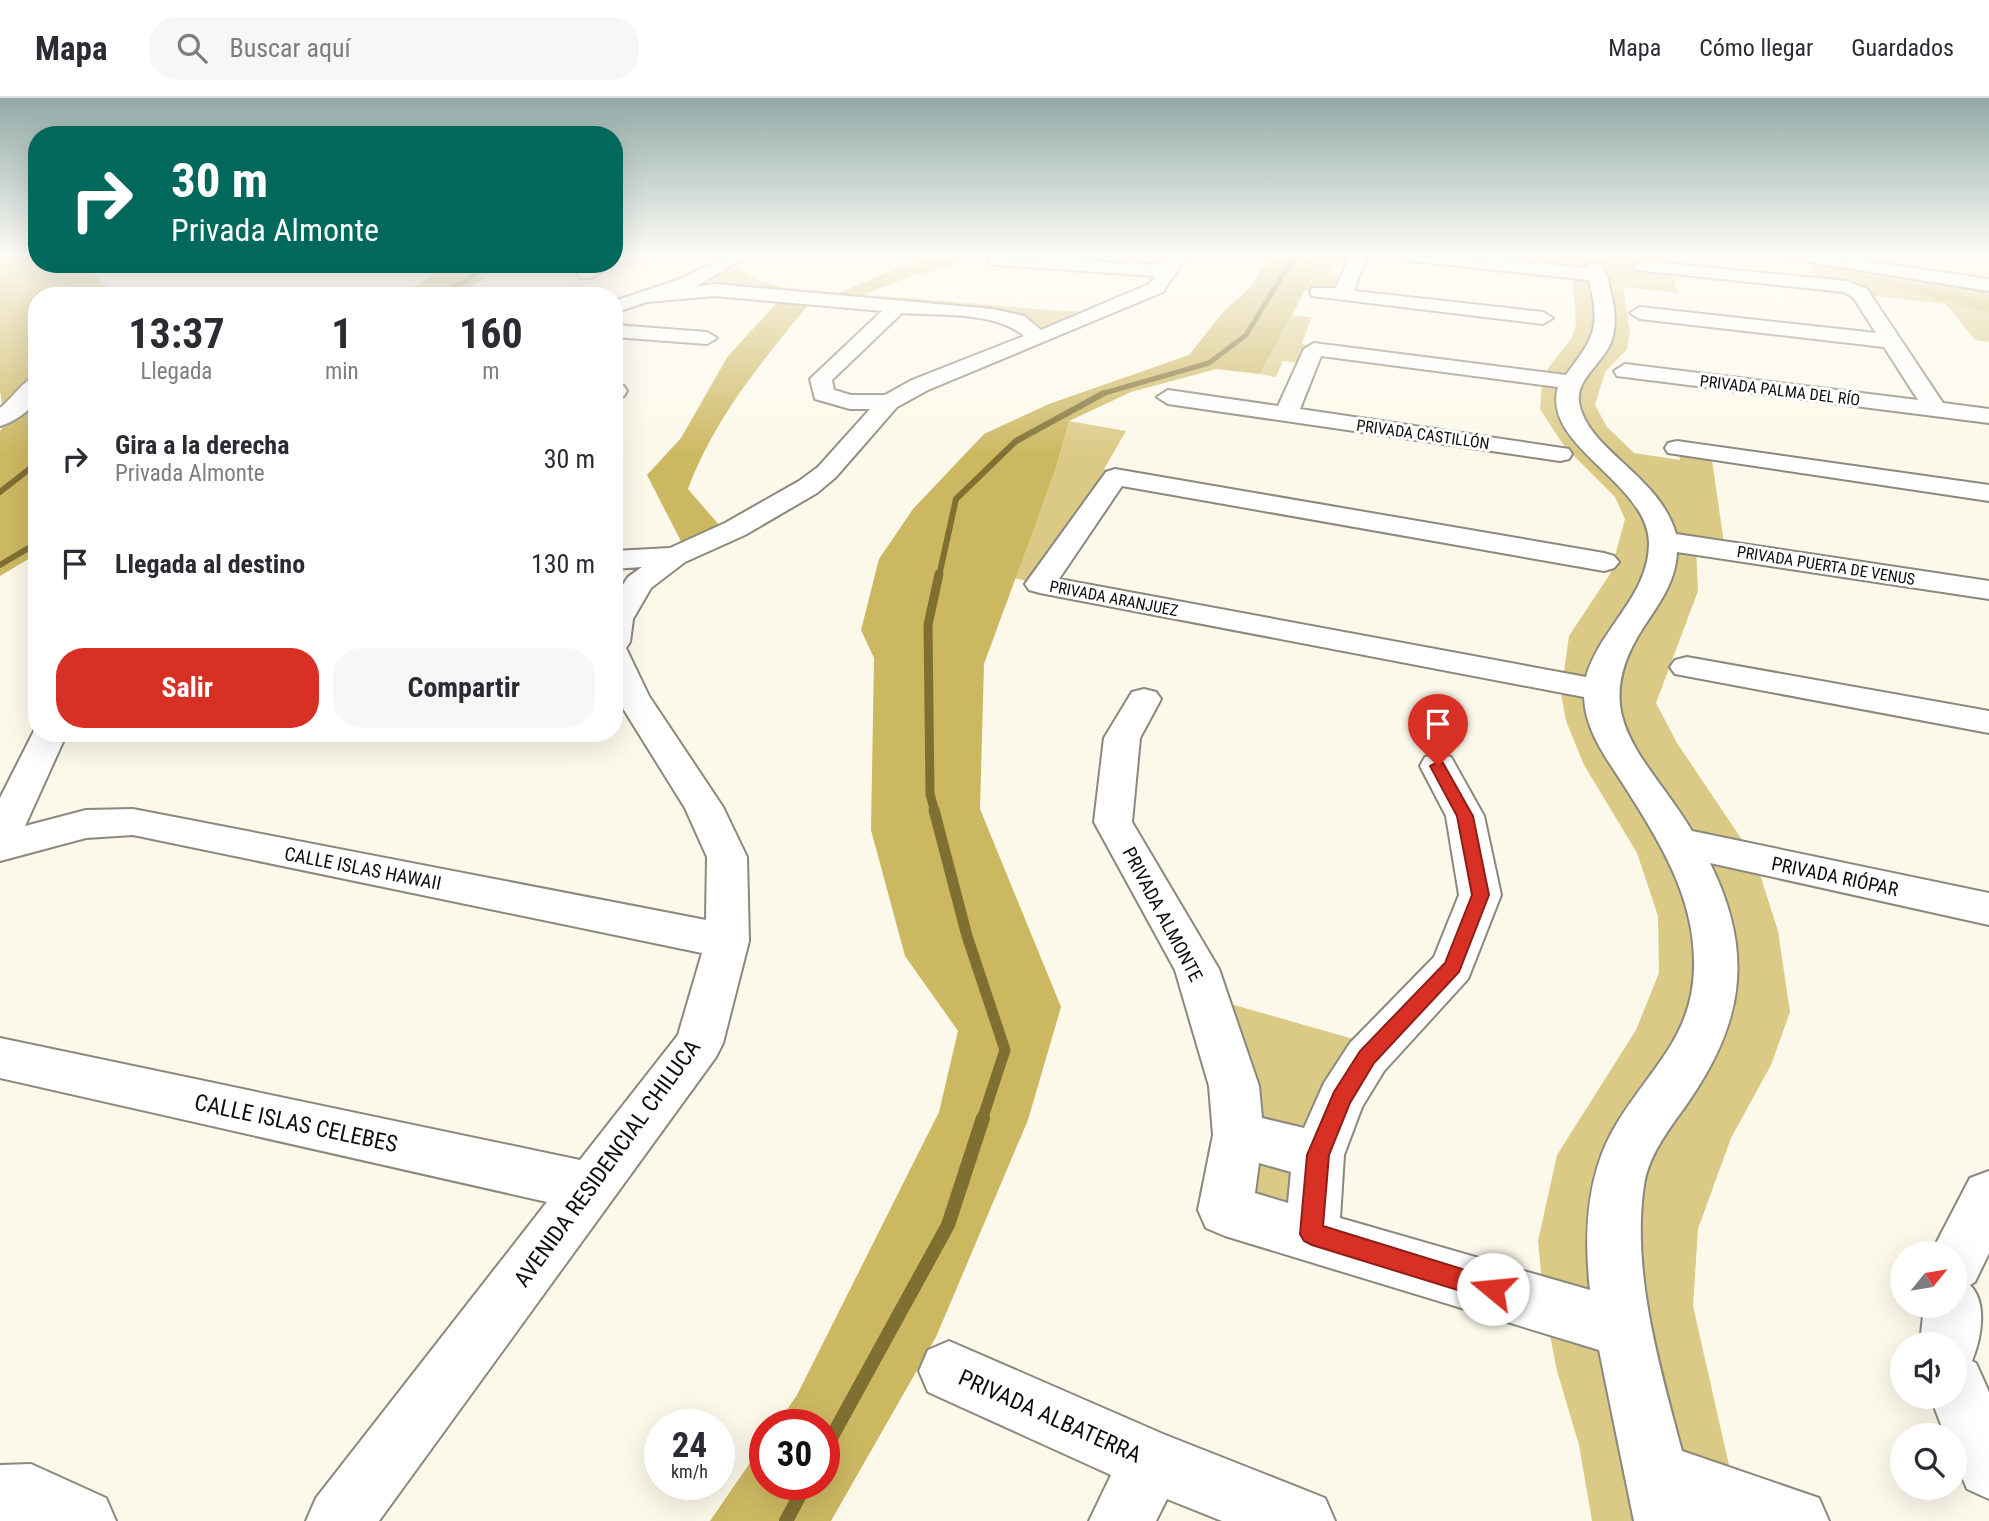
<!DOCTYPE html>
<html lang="es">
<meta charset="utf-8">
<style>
:root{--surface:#fff;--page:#f7f7f7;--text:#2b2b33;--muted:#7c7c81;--line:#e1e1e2;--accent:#d93025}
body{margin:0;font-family:"Roboto Condensed",sans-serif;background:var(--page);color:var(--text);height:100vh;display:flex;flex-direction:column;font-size:26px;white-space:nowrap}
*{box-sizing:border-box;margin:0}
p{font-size:23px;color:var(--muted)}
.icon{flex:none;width:38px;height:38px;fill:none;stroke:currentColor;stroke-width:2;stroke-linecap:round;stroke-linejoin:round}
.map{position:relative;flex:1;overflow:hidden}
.sheet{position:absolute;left:28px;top:189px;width:595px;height:455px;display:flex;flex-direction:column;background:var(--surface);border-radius:28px;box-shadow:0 7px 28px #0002}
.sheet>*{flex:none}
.top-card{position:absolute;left:28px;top:28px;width:595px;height:147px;border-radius:28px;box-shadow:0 7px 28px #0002;background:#00695c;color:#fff;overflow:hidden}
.needle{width:46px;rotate:60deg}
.fabs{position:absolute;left:1890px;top:1143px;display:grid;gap:14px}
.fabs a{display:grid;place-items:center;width:77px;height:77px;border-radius:50%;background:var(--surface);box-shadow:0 7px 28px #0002;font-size:35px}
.speed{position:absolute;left:644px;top:1311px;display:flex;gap:14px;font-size:35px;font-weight:700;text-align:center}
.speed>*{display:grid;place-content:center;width:91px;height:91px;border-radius:50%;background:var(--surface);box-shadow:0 7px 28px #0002;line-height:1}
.speed small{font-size:18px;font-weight:400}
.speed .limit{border:10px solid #d22;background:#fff;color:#111}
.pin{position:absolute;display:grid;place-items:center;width:60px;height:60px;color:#fff;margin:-72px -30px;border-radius:50% 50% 50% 0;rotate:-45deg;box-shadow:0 0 7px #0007}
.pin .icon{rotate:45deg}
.me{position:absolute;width:77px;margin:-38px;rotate:287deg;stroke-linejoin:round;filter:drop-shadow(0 0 5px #0008)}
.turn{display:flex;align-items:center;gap:24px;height:147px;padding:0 28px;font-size:32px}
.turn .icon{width:91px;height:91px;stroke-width:2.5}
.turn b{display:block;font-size:49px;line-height:60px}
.eta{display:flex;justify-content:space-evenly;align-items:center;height:119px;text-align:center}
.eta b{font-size:42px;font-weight:700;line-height:49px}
.button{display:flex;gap:14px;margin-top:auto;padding:14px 28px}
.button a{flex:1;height:80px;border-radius:28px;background:var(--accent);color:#fff;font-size:28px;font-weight:700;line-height:80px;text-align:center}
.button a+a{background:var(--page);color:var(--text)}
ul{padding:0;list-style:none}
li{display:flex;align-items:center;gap:21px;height:105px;padding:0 28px}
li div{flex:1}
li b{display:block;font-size:26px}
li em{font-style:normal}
header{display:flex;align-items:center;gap:42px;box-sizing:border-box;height:98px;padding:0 35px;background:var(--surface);border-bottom:2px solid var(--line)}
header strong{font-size:33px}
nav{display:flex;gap:38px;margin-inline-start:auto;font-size:24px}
.search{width:490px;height:63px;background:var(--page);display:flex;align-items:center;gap:18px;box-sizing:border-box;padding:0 24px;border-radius:28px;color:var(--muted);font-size:26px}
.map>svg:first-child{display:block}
.green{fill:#dbca86}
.forest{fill:#cdb862}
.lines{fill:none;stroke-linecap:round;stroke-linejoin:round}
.stream-far4{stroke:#7f7032;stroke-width:5}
.stream-far3{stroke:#7f7032;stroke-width:6}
.stream-far2{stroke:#7f7032;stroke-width:9}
.stream-far1{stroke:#7f7032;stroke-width:11}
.stream{stroke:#7f7032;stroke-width:14}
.minor-casing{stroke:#8b887c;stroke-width:4}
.minor{fill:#fff;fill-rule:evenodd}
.route{fill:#d93025;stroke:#8d1f18;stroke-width:2}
.labels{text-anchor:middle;stroke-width:6;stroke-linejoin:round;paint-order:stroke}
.far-street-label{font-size:16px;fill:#0e0d09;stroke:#fff}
.street-label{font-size:19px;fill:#0e0d09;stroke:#fff}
.near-street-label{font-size:23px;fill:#0e0d09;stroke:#fff}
</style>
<header>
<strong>Mapa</strong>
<div class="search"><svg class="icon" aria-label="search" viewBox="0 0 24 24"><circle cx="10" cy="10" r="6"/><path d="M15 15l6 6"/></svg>Buscar aquí</div>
<nav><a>Mapa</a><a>Cómo llegar</a><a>Guardados</a></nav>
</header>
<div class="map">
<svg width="1989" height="1423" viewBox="0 0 1989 1423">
<rect width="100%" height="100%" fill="#fcf9eb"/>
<g class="green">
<polygon points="1324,157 1357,157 1353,170 1334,167 1329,176 1350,179 1342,196 1305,192"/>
<polygon points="1534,157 1665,157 1678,195 1623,189 1630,234 1627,251 1605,274 1595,307 1607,329 1634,355 1680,362 1677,350 1711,355 1725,452 1696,448 1698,493 1656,605 1677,645 1755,761 1778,833 1790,914 1771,967 1731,1040 1698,1131 1693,1208 1736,1398 1804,1423 1592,1423 1579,1347 1557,1273 1544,1207 1538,1143 1557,1057 1636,932 1659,875 1658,818 1637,755 1584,667 1566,623 1561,595 1569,538 1610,476 1625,421 1615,399 1564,348 1540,311 1542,286 1549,269 1571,241 1576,227 1573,179 1535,170"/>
<polygon points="1807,158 1989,187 1989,203 1844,173 1989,215 1989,244 1975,242 1946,206 1866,197 1855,183 1817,178"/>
<polygon points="730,165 760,183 787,190 1062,213 1106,213 1038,240 1017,222 715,192 649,199"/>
<polygon points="1292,217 1312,219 1302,245 1314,251 1307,266 1283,263 1276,279 1260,276"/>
<polygon points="1069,323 1126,333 1104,371 1115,379 1040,486 1014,480 1056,370"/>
<polygon points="1206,899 1378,948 1312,1136 1225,1112"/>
</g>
<g class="forest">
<polygon points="0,157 37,157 37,166 85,166 116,198 37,198 37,456 0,478 0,333 5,326 0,293"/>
<polygon points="928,157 973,157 953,168 911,178 863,197 839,195"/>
<polygon points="1271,157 1324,157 1260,276 1216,271 1131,294 1069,323 1056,370 984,566 980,711 1061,909 1028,1022 936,1239 831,1423 710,1423 765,1343 765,1386 824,1386 824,1326 777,1326 797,1297 939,1014 958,933 905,858 871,732 874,560 861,532 879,461 913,411 984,336 1049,306 1189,257 1223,214 1251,189"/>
<polygon points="446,166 507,166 456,198 402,198"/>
<polygon points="1835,170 1989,203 1989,215 1883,186"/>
<path d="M783,198L813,201C765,260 715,318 688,391L726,435L686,453L647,377L681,340L728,258Z"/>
</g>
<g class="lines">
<g class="stream-far4">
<polyline points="39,196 41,198"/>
<polyline points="444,196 491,166"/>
<polyline points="1101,296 1209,265 1246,237 1295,157"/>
</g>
<g class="stream-far3">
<polyline points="0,394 37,365"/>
<polyline points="0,467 37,445"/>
<polyline points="939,478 956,401 1016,343 1104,295"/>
</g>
<polyline class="stream-far2" points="935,714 930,696 928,527 939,476"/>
<polyline class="stream-far1" points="934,712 967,838 1005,952 982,1022"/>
<g class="stream">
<polyline points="824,1353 948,1127 983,1020"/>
<polyline points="786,1423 806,1386"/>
</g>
<g class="minor-casing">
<g id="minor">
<path d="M729,157H750L695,189L715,186L993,211L1024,218L1041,232L1149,186L1155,178L997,167L991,166L988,162L991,158L1163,167L1171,157H1188L1163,194L928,292L897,309L836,379L817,395L745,437L685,464L651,490L633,521L630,544L626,550L649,598L723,709L747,759L749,843L723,945L716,959L379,1423H306L316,1400L547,1104L0,980V940L580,1062L678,937L702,855L133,737L86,740L0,763V700L37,627V635H67L25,728L86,712L133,711L706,822L707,759L685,710L614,596V501L628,479L642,469L614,471V453L670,450L725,425L799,383L818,369L870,311H850L815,301L810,281L882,213L715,198L647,204L614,215V203L683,180ZM902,215C940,218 995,213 1024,238L912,282L885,297H851L834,292L832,282Z"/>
<polygon points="1350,157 1367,157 1354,193 1543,214 1553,220 1543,226 1312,198 1310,194 1312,190 1336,190"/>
<path d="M1395,157H1450L1586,170L1589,165H1601C1607,174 1609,186 1611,196C1615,211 1617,228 1611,244C1603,266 1572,283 1580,309C1592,354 1660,379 1676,436L1989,483V501L1677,454C1676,483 1659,506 1643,530C1585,620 1647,658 1692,733L1989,795V827L1710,765C1754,854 1744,923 1689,1003C1671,1029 1649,1055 1644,1087C1631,1174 1660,1270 1682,1353L1819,1400L1829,1423H1634L1599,1252L1225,1138L1206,1130L1198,1112L1213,1037L1209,988L1175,872L1094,724L1104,640L1132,594L1144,591L1156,594L1161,601L1140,640L1132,724L1219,871L1259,988L1262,1020L1304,1030L1324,985L1350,945L1434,859L1459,797L1446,718L1420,668L1425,659L1438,656L1451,659L1484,718L1501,797L1468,881L1384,973L1362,1009L1344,1057L1340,1120L1590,1192C1584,1138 1586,1080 1613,1032C1647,972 1695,940 1694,864C1694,798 1659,743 1625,689C1607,661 1585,633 1584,599L1040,495L1029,492L1025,486L1106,374L1115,371L1604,455L1614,458L1619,464L1614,470L1604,473L1122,388L1059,481L1586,579C1600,530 1649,498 1649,445C1648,384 1541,348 1558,289L1321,258L1300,311L1569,351L1572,356L1569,361L1560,363L1168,306L1157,299L1168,292L1278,308L1304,251L1314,245L1566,277C1594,239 1601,231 1589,182L1403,162ZM1259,1065L1291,1074L1288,1105L1255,1095Z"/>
<polygon points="1788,157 1825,157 1989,181 1989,193 1797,162"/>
<polygon points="1642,163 1847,183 1867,191 1943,305 1989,311 1989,325 1617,278 1614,273 1625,266 1918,302 1884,249 1640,221 1630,215 1640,209 1876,235 1853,199 1843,194 1636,172 1633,168"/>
<polygon points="590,166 612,166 592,180 580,180 577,176"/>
<polygon points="614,227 707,234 717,240 707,246 614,239"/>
<path d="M37,278C37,285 39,295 36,301C32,313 11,325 0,328V310C12,301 23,282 37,278Z"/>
<polygon points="614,286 624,288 627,293 624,298 614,300"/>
<polygon points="1677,343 1989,387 1989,403 1668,355 1665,350 1668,345"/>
<polygon points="1687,559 1989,613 1989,635 1675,576 1670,569 1675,562"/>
<path d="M1989,1073V1155L1975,1184L1970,1187C1988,1205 1981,1241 1972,1263L1976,1265L1989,1294V1401L1967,1391L1955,1363V1337H1945L1930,1298H1955V1246H1920L1924,1208H1955V1155H1931L1970,1080Z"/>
<polygon points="949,1243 1163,1336 1325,1400 1335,1423 1222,1423 1167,1401 1156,1423 1089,1423 1111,1377 928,1294 919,1273 928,1252"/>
<polygon points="31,1366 106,1400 116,1423 0,1423 0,1367"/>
</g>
</g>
<use href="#minor" class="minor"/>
</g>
<linearGradient id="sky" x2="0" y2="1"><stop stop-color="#91aaa6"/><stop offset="0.44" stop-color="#fefcf6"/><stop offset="1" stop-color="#fefcf6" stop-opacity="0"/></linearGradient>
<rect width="1989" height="356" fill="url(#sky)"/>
<polygon class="route" points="1438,664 1443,665 1473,718 1489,797 1459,874 1374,965 1350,1005 1329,1057 1323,1128 1501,1183 1504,1191 1501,1199 1493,1203 1312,1147 1304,1143 1300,1136 1307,1057 1334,994 1360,953 1445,865 1472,797 1457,718 1430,668"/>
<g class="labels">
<g class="far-street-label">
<text transform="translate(1780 292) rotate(7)" y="6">PRIVADA PALMA DEL RÍO</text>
<text transform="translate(1423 336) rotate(8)" y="6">PRIVADA CASTILLÓN</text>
<text transform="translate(1826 467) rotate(9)" y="6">PRIVADA PUERTA DE VENUS</text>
<text transform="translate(1114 500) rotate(11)" y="6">PRIVADA ARANJUEZ</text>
</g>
<g class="street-label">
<text transform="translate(363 770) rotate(11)" y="7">CALLE ISLAS HAWAII</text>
<text transform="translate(1835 778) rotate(12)" y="7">PRIVADA RIÓPAR</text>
<text transform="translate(1163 816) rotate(62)" y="7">PRIVADA ALMONTE</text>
</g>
<g class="near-street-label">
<text transform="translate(296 1025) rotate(12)" y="8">CALLE ISLAS CELEBES</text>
<text transform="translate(607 1065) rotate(-54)" y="8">AVENIDA RESIDENCIAL CHILUCA</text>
<text transform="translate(1050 1318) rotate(24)" y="8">PRIVADA ALBATERRA</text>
</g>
</g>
</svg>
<div class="fabs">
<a><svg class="needle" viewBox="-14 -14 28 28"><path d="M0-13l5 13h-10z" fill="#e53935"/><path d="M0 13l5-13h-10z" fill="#7c7c81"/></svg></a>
<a><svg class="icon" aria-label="sound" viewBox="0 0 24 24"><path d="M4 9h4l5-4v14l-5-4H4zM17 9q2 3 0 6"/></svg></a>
<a><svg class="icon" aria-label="search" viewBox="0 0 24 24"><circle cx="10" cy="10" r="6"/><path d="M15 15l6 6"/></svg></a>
</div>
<div class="speed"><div>24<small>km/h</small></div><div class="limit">30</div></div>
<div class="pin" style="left:1438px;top:668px;background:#d93025"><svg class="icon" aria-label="arrive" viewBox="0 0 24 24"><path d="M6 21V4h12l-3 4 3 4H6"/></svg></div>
<svg class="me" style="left:1493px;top:1191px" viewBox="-20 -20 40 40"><circle r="19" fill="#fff"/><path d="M0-13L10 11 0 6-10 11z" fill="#d93025"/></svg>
<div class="top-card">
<div class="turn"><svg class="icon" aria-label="right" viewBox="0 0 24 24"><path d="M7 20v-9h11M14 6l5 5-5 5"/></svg><div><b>30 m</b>Privada Almonte</div></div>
</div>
<section class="sheet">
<div class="eta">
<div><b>13:37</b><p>Llegada</p></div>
<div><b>1</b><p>min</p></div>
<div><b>160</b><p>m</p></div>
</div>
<ul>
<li><svg class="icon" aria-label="right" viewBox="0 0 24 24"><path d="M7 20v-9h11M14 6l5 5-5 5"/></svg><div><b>Gira a la derecha</b><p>Privada Almonte</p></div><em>30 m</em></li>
<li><svg class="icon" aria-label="arrive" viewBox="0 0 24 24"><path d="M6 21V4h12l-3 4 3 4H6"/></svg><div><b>Llegada al destino</b></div><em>130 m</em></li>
</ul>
<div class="button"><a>Salir</a><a>Compartir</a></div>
</section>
</div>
